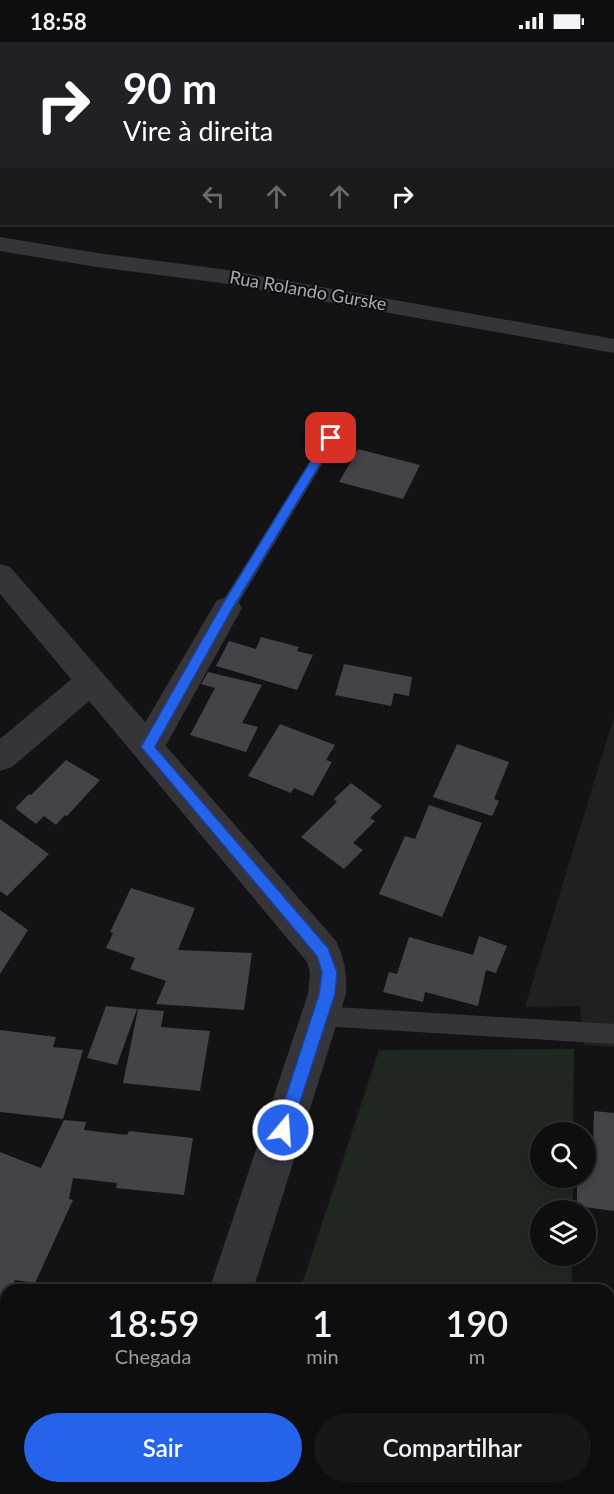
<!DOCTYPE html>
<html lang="pt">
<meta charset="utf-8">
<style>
:root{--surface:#0e0e10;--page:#171719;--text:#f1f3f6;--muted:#9b9c9f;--line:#2e2e30;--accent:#2563eb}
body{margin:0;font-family:Lato,sans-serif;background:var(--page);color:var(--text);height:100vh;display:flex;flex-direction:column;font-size:22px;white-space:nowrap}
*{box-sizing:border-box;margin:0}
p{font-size:20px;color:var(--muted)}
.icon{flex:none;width:33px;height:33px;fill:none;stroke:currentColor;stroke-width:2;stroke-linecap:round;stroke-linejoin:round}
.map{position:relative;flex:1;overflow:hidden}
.panel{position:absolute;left:0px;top:1242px;width:615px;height:210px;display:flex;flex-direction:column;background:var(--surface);border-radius:18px 18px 0 0;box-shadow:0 3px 9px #0003,0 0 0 2px var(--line)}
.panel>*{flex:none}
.banner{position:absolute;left:0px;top:0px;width:615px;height:183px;box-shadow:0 3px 9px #0003,0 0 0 2px var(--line);background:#202124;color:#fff;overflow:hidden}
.controls{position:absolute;left:530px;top:1080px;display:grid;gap:12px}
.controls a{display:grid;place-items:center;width:66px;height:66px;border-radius:50%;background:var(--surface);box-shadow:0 3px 9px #0003,0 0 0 2px var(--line);font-size:30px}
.pin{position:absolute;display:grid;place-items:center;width:51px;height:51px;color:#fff;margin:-26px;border-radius:12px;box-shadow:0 3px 9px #0006}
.me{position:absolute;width:66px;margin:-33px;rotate:18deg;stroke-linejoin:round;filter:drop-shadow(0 0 4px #0008)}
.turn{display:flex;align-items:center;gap:21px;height:126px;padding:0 24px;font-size:27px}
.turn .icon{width:78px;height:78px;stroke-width:2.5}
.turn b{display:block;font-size:42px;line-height:51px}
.lanes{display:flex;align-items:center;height:57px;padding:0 24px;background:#0003;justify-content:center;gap:30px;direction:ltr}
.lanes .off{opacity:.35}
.eta{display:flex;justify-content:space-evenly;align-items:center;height:102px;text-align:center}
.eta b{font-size:36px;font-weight:600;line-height:42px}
.action{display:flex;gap:12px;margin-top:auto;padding:12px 24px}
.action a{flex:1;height:69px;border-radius:36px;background:var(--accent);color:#fff;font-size:24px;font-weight:600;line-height:69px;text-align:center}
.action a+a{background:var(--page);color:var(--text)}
.status{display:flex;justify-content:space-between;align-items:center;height:42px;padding:0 30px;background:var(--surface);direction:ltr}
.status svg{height:16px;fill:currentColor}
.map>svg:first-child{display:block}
.built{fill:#201f22}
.green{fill:#202721}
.building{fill:#434348}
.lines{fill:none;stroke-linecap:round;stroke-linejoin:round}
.service{fill:#353539;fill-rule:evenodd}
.minor{fill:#353539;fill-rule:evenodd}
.tertiary{fill:#353539;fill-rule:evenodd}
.route{fill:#2563eb;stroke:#184099;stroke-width:1.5}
.labels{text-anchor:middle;stroke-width:4.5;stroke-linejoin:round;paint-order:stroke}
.far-street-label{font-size:18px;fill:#a6aab4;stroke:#0e0e10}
</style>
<div class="status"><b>18:58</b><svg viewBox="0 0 49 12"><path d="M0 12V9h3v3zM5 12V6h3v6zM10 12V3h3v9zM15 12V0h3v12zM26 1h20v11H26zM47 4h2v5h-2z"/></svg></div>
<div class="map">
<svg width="614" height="1452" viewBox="0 0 614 1452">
<rect width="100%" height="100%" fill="#131315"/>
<polygon class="built" points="614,675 614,1005 584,1003 580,964 525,965"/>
<polygon class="green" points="574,1007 573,1090 540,1090 540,1136 573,1136 573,1168 540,1168 540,1214 572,1214 572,1248 300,1248 379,1008"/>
<g class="building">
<polygon points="358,407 420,423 403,457 339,440"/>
<polygon points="261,595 299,605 297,609 313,613 297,648 216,624 229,599 256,607"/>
<polygon points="344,622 412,635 409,654 394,651 391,664 335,653"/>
<polygon points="208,630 262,643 242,681 258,685 246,710 190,693 215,646 201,642"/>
<polygon points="280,682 335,703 326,718 332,720 313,754 294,746 291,751 248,734"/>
<polygon points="457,702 509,720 494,757 499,759 492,774 433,755"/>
<polygon points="66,718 100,738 67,774 65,773 56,783 44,774 36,782 15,766 29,752 31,753"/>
<polygon points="351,741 382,764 370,776 375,779 353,801 363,808 344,827 301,795 337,760 334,757"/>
<polygon points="429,763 482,781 442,875 379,852 405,794 415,797"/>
<polygon points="0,777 49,812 7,854 0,849"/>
<polygon points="131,846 195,866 178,908 252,911 244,968 156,962 166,939 130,927 135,916 106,906 113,891 110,890"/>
<polygon points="0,868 28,888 0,932"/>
<polygon points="479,894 507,904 496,931 486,928 478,964 425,950 423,960 383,950 389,930 397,932 409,895 473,913"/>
<polygon points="106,964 137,967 117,1023 87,1016"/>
<polygon points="138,967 164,969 161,985 210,989 200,1049 123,1041"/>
<polygon points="0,988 56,995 53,1005 83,1008 63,1077 0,1070"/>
<polygon points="594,1069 614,1071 614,1169 577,1164 577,1136 585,1136 585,1103 593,1104"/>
<polygon points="64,1078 86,1080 84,1088 127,1093 129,1089 193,1096 184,1153 116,1146 117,1141 73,1136 69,1157 73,1158 35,1241 15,1238 11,1248 6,1248 6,1259 0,1272 0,1110 41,1126"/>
</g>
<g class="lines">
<g class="service">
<polygon points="331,391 338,396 233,570 221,570 219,566 221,562 326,393"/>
<polygon points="320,964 614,982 614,1002 320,984 313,981 310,974 313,967"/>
</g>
<g class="minor">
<polygon points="48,0 67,0 47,2"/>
<polygon points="2,53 2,65 0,66 0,54"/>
<polygon points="227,555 237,558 242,566 160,714 148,718 136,714 132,705 136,696 217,558"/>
<polygon points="91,627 102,630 107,639 102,648 12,725 0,729 0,697 80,630"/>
<polygon points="614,1340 614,1386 609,1388 609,1342"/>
<polygon points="0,1367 6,1368 6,1414 0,1413"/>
</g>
<g class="tertiary">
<polygon points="0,195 97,211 221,227 614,297 614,311 221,241 97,225 0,209"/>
<path d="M0,522L10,525L336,899C345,918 347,932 346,952L253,1248H209L308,952L310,930L307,920L0,552Z"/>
<polygon points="143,1446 191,1446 190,1452 142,1452"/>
</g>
</g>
<polygon class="route" points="331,392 336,396 231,569 155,705 328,906 337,930 335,952 291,1088 289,1094 283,1097 277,1094 275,1088 319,952 322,930 317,914 141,705 222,563 325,396"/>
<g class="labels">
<g class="far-street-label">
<text transform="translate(308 249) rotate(10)" y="6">Rua Rolando Gurske</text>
</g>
</g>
</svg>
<div class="controls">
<a><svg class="icon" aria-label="search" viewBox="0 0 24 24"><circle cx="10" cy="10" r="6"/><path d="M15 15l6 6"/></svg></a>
<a><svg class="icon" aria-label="layers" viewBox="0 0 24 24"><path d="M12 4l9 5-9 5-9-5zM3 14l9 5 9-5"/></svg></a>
</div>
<div class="pin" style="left:331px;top:396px;background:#d93025"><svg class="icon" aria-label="arrive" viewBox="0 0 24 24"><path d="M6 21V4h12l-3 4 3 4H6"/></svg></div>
<svg class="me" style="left:283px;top:1088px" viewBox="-20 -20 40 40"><circle r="17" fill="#2563eb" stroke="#fff" stroke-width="3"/><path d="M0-11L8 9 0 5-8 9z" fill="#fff"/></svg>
<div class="banner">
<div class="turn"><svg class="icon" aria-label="right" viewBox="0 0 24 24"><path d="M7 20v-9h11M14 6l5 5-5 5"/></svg><div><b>90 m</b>Vire à direita</div></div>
<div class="lanes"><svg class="icon off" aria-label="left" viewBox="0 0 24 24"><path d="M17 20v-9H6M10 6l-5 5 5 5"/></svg><svg class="icon off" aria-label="ahead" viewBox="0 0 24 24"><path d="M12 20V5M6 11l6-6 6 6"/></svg><svg class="icon off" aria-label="ahead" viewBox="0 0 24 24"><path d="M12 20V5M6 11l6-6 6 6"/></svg><svg class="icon" aria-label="right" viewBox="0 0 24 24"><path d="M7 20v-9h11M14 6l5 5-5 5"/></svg></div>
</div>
<section class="panel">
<div class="eta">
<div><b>18:59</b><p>Chegada</p></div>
<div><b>1</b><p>min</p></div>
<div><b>190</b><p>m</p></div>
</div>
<div class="action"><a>Sair</a><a>Compartilhar</a></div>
</section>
</div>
